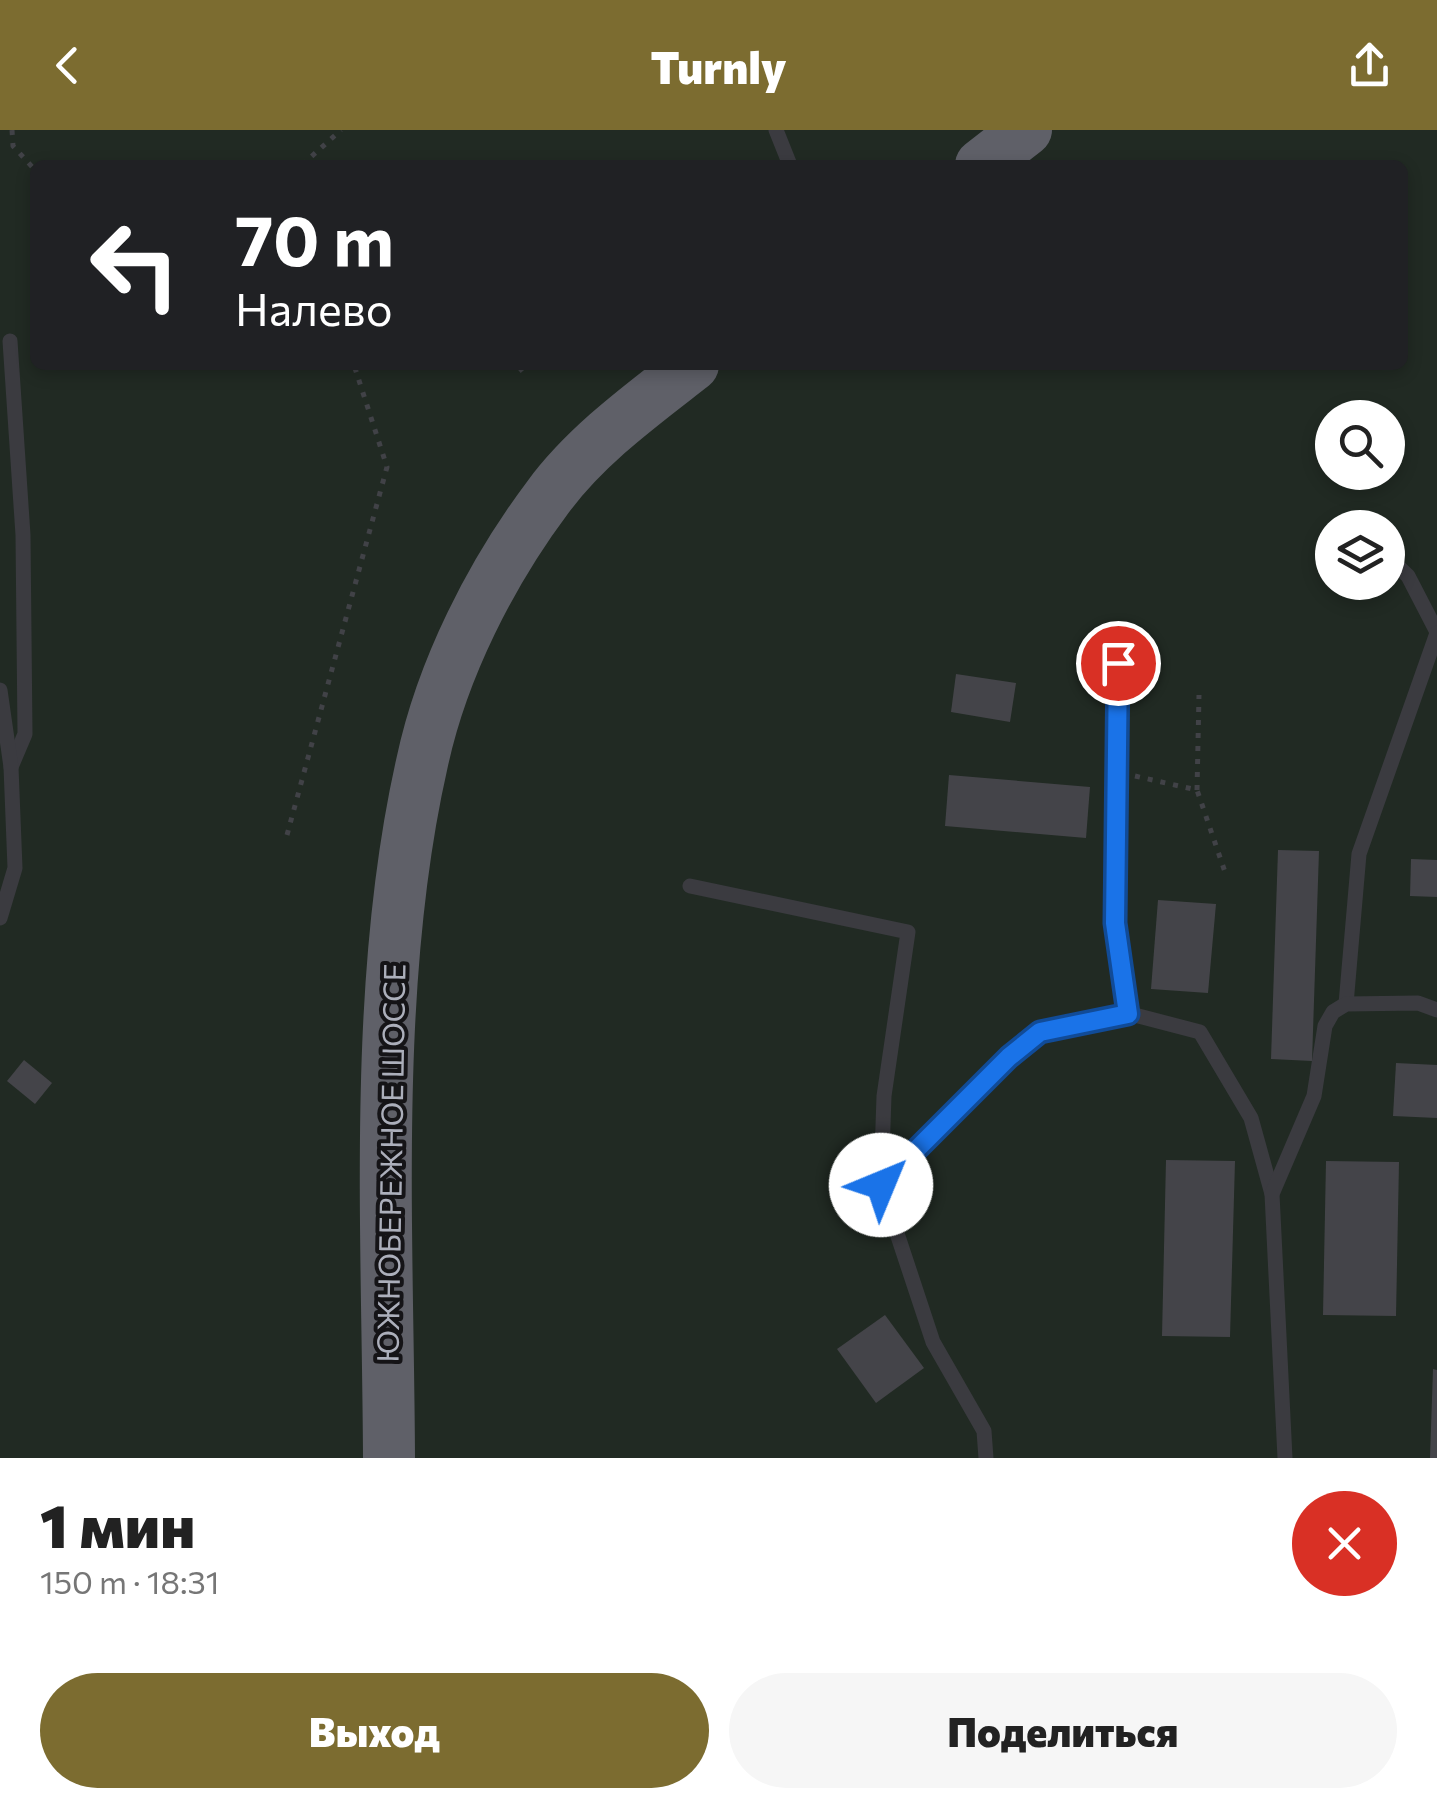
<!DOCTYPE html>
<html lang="ru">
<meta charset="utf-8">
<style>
:root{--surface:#fff;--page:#f6f6f6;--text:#222;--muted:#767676;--accent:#7c6c30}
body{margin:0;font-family:Commissioner,sans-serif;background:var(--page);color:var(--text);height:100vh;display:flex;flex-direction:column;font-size:38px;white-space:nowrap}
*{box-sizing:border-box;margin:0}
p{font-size:32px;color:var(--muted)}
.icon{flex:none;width:55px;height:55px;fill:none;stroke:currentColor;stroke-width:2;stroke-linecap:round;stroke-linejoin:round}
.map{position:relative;height:1328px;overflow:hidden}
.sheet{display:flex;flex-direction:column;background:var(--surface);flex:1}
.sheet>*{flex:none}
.banner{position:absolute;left:30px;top:30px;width:1378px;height:210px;border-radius:15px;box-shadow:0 5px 15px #0003;background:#202124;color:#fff;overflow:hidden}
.buttons{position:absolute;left:1315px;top:270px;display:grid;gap:20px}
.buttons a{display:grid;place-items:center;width:90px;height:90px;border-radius:50%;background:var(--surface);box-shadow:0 5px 15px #0003;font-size:50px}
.pin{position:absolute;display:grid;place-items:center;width:85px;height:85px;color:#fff;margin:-42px;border:5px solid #fff;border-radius:50%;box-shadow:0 2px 10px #0007}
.me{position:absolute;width:110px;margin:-55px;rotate:45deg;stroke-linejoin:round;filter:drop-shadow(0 0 8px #0008)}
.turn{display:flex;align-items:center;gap:35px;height:210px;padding:0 40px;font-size:45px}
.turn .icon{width:130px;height:130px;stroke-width:2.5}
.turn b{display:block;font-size:70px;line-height:85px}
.round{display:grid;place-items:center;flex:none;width:105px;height:105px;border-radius:52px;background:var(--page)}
.overview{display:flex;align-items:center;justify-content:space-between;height:170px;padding:0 40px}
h1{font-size:60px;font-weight:800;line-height:75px}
.button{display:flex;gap:20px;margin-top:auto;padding:20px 40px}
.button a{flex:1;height:115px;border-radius:60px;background:var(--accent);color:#fff;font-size:40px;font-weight:800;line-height:115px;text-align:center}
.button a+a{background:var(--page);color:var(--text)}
header{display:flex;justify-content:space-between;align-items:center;height:130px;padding:0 40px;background:var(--accent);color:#fff;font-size:45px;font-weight:800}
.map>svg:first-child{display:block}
.green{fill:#212a23;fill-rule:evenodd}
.building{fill:#444449}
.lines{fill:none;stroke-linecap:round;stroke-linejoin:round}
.path{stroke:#414247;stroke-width:5;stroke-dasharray:5 8;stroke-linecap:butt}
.service{stroke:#3b3b40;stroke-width:15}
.trunk{stroke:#5f6068;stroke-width:52}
.route-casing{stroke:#114b97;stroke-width:25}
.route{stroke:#1a73e8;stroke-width:18}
.labels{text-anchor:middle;stroke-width:8;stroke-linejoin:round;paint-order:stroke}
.street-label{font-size:30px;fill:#acafbb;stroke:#151417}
</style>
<header><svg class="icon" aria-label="back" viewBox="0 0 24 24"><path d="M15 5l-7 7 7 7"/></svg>Turnly<svg class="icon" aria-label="share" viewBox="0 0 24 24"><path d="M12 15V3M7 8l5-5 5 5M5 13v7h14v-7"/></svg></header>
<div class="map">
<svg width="1437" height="1328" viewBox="0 0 1437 1328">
<rect width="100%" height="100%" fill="#1a191c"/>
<path class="green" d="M0,0H1437V1328H0ZM35,35H1402V235H35ZM1332,288H1388V342H1332ZM1332,398H1388V452H1332Z"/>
<g class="building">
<polygon points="956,544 1016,553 1010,592 951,582"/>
<polygon points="949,645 1090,657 1086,708 945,696"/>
<polygon points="1278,720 1319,721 1312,931 1271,929"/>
<polygon points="1411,729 1437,730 1437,767 1410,766"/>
<polygon points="1158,770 1216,774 1208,863 1151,859"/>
<polygon points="24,930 52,953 35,974 7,951"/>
<polygon points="1396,933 1437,935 1437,988 1393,986"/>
<polygon points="1166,1030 1235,1031 1230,1207 1162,1206"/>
<polygon points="1326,1031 1399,1032 1396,1186 1323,1185"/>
<polygon points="885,1185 924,1238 876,1273 837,1219"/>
<polygon points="1433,1239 1437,1240 1437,1328 1430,1328"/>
</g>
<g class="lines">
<g class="path">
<polyline points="12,0 13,16 35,40"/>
<polyline points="302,35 341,0"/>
<polyline points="519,241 526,235"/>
<polyline points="1135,646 1197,660 1225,742"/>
<polyline points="1197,660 1199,565"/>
<polyline points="287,705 387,337 354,235"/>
</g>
<g class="service">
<polyline points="776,0 790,35"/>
<polyline points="10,211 23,405 25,604 11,637"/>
<polyline points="1388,427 1408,446 1437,502"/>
<polyline points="1118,533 1115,793 1127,883"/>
<polyline points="0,560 11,637 15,738 0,788"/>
<polyline points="690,756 908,802 884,966 881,1055 933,1212 984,1301 986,1328"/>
<polyline points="1346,874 1359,724 1437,503"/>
<polyline points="881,1055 1009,927 1040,902 1127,883 1200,902 1251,988 1272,1064"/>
<polyline points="1285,1328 1272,1064 1314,966 1325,896 1333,882 1346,874 1418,873 1437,880"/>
</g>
<g class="trunk">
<polyline points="981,35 1026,0"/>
<path d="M389,1328C388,1103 372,853 422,633C442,539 491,443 548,367C586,315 643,274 693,235"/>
</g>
</g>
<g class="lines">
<g class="route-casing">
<polyline id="route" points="881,1055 1009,927 1040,902 1128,884 1115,793 1118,533"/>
</g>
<use href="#route" class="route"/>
</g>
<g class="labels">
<g class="street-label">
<text transform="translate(392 1033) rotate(-89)" y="10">ЮЖНОБЕРЕЖНОЕ ШОССЕ</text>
</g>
</g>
</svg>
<div class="buttons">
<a><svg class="icon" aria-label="search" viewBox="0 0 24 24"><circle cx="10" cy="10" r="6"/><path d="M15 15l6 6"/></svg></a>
<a><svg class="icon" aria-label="layers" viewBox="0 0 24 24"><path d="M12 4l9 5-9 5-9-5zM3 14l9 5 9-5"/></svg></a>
</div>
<div class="pin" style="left:1118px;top:533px;background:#d93025"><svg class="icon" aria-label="arrive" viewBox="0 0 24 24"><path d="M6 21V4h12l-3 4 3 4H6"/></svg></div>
<svg class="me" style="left:881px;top:1055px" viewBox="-20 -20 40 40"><circle r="19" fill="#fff"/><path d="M0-13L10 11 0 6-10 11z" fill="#1a73e8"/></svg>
<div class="banner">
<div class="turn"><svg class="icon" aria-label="left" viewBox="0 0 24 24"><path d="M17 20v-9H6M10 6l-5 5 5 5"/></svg><div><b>70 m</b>Налево</div></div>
</div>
</div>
<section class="sheet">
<div class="overview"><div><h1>1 мин</h1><p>150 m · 18:31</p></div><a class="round" style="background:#d93025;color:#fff"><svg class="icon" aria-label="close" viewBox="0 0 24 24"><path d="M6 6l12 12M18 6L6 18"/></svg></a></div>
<div class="button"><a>Выход</a><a>Поделиться</a></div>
</section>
